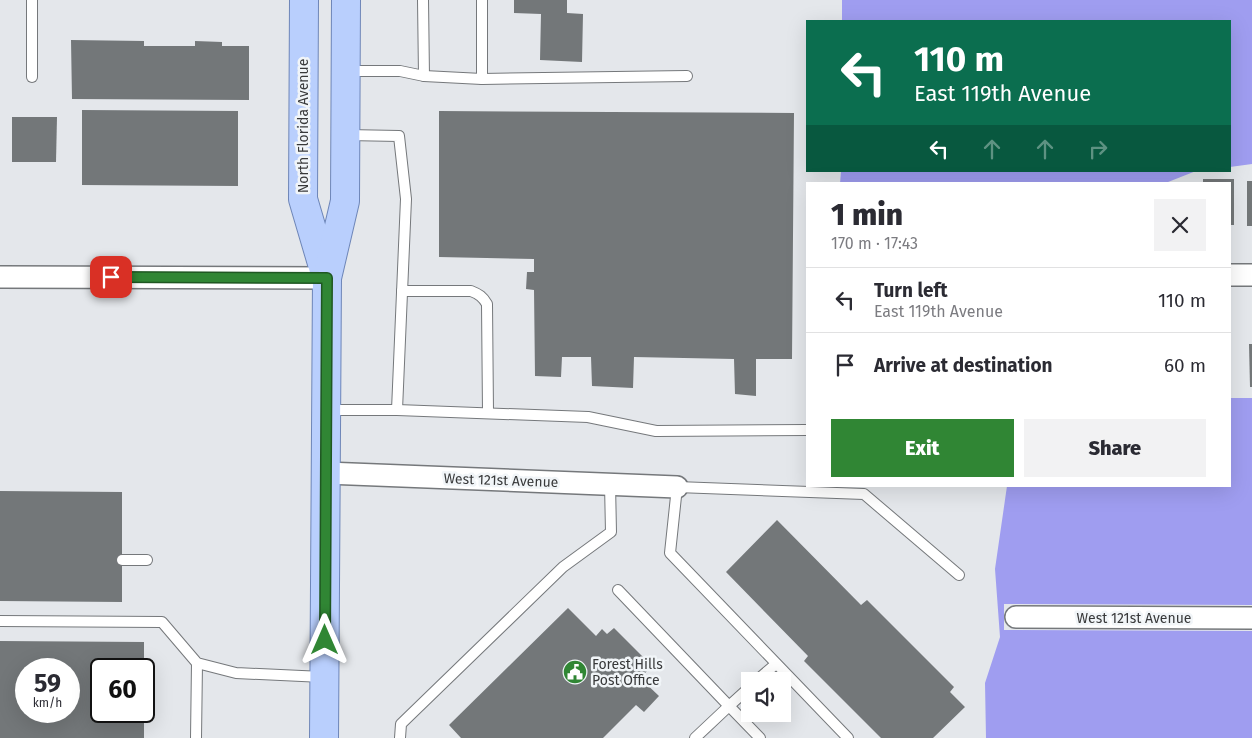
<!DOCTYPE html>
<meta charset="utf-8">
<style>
:root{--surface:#fff;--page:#f2f2f3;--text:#2b2b33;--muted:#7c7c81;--line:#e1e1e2;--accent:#308634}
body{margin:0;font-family:"Fira Sans",sans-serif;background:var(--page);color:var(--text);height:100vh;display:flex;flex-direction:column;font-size:19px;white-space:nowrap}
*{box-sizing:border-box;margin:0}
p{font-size:16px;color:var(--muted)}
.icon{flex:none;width:28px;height:28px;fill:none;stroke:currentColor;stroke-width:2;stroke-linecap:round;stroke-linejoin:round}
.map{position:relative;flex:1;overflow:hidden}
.details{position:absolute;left:806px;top:182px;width:425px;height:305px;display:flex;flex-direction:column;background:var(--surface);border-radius:0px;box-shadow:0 5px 20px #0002}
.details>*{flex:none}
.guide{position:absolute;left:806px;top:20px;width:425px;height:152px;border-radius:0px;box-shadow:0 5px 20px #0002;background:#0b6e4f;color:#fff;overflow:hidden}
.buttons{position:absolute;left:741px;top:672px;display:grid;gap:10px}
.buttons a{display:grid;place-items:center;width:50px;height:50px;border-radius:0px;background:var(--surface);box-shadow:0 5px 20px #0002;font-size:25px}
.speed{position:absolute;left:15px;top:658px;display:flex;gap:10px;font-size:25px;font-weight:700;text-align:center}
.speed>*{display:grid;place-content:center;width:65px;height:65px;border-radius:50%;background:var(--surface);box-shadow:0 5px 20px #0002;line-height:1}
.speed small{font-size:12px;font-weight:400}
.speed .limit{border:2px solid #111;border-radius:8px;background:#fff;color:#111}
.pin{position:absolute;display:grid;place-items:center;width:42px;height:42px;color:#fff;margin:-21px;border-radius:10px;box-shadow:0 2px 8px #0006}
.me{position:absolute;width:55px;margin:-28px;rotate:0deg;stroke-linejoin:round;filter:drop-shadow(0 0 4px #0008)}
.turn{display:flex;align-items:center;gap:18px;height:105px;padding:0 25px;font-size:22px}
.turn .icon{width:65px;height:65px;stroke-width:2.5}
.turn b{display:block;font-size:35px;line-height:42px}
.lanes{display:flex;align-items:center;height:48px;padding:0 25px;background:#0003;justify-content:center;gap:25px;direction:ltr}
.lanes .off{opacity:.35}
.round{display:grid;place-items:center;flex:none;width:52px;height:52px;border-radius:0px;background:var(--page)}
.head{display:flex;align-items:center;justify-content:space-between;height:85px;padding:0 25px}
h1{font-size:30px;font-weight:800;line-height:38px}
.primary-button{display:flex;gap:10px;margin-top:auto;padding:10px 25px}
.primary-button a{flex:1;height:58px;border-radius:0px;background:var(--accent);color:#fff;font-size:20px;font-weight:800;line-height:58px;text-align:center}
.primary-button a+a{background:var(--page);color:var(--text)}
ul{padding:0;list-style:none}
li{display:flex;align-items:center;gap:15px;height:65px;padding:0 25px;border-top:1px solid var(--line)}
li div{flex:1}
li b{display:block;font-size:19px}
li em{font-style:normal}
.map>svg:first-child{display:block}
.forest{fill:#9f9df0}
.building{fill:#737779;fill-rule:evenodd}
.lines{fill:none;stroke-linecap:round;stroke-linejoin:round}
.service-casing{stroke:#75787b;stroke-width:12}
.minor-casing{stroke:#75787b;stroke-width:24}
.primary-casing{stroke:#6e86b8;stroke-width:30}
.service{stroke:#fff;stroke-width:10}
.minor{stroke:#fff;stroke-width:21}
.primary{stroke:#b9cffd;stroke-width:28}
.route-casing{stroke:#1f5722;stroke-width:12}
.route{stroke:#308634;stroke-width:9}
.labels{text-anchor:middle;stroke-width:5;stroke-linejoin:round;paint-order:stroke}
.street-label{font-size:14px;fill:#38393a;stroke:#f1f5f8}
.poi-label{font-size:14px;fill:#38393a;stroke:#f1f5f8;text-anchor:start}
</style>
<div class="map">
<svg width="1252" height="738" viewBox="0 0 1252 738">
<rect width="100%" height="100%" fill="#e4e7eb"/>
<g class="forest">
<polygon points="842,0 1252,0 1252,164 1230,167 1230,21 842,21"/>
<polygon points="841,171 1196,171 1163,184 840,184"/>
<polygon points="1230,398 1252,398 1252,605 1004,604 1004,630 1252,631 1252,738 986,738 985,683 1000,637 995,569 1007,486 1230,486"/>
</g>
<g class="building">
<polygon points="514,0 567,0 567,13 583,14 582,62 540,60 541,14 514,13"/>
<polygon points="71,40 144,41 144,46 195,46 195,41 222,42 222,46 249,46 249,100 72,99"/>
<polygon points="82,110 238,111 238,186 82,185"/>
<polygon points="439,111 794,113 792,359 756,359 756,396 735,394 734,359 634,357 633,388 592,386 591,357 562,357 561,377 535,376 534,290 526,289 527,272 534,272 534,259 439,257"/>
<polygon points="12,117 57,117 56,162 12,162"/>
<polygon points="1203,179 1234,179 1234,225 1230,225 1230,184 1203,184"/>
<rect x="1247" y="181" width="5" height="45"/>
<polygon points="1249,344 1252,344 1252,387 1250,387"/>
<polygon points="0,491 122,492 122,602 0,601"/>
<polygon points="777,520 861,605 867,600 954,687 950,692 965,707 933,738 881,738 804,661 808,656 726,572"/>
<polygon points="568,608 596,636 602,629 607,634 614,628 652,666 640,678 659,696 644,712 636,705 603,738 461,738 449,725"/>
<path d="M0,641L144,642V669H101V711H144V738H0ZM26,669H69V711H26Z"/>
</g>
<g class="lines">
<g class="service-casing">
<g id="service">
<polyline points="32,0 32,77"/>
<polyline points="423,0 424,76"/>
<polyline points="482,0 482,79"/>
<polyline points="347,71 400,71 424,76 482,79 687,76"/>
<path d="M402,291H471C479,294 483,297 487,304L488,412"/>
<polyline points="326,410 397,410 406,199 399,136 347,135"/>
<polyline points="397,410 588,417 656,431 808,430"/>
<polyline points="122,560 147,560"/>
<polyline points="618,590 729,706 750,687"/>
<polyline points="0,621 162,622 197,663 236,673 323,677"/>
<polyline points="756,681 776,664"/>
<polyline points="196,738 197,663"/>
<polyline points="400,738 401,724 563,567 611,532 610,484"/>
<polyline points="695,738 729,706 760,738"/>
<polyline points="848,738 670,553 677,487 864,494 959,575"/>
</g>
</g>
<g class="minor-casing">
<g id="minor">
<polyline points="1230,275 1252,275"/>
<polyline points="0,277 327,278"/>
<polyline points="326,473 677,487"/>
<polyline points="1016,617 1252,618"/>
</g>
</g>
<g class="primary-casing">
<g id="primary">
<polyline points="304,0 303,199 326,277"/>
<polyline points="324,738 327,278 345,201 346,0"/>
</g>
</g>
<use href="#service" class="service"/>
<use href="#minor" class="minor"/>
<use href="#primary" class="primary"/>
</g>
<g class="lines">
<g class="route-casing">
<polyline id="route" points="111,277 327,278 325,640"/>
</g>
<use href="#route" class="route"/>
</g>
<defs>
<g id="civic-disc" transform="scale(1.25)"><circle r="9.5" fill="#308634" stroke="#f1f5f8"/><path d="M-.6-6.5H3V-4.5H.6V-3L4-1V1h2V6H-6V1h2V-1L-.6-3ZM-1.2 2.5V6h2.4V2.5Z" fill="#fff"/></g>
</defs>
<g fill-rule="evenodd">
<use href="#civic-disc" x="575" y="672"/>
</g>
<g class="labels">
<g class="street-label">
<text transform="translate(303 126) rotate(-90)" y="5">North Florida Avenue</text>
<text transform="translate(501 480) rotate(2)" y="5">West 121st Avenue</text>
<text x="1134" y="623">West 121st Avenue</text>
</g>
<g class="poi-label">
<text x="592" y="669">Forest Hills<tspan x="592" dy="16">Post Office</tspan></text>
</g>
</g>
</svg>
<div class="buttons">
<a><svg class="icon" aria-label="sound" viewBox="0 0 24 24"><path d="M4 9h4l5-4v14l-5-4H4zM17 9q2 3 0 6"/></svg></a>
</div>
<div class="speed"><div>59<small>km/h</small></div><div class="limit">60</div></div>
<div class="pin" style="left:111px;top:277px;background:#d93025"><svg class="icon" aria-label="arrive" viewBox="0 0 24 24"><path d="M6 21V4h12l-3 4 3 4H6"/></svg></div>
<svg class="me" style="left:325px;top:640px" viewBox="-20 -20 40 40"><path d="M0-17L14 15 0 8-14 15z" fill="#308634" stroke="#fff" stroke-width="4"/></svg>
<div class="guide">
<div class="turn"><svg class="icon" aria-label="left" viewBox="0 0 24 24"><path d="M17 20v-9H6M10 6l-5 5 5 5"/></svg><div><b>110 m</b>East 119th Avenue</div></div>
<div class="lanes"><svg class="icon" aria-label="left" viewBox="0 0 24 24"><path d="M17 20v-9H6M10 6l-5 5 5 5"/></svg><svg class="icon off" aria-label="ahead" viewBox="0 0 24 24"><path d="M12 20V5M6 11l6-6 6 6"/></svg><svg class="icon off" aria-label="ahead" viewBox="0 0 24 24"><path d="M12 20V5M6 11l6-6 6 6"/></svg><svg class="icon off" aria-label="right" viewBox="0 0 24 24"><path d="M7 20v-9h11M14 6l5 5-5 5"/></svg></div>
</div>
<section class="details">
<div class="head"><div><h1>1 min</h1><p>170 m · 17:43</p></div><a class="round"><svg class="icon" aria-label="close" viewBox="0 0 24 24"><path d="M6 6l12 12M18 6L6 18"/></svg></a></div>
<ul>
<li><svg class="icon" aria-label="left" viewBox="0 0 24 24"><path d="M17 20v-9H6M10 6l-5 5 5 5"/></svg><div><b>Turn left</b><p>East 119th Avenue</p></div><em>110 m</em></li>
<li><svg class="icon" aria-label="arrive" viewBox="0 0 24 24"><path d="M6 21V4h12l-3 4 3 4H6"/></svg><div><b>Arrive at destination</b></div><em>60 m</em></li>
</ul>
<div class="primary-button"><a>Exit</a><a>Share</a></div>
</section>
</div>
